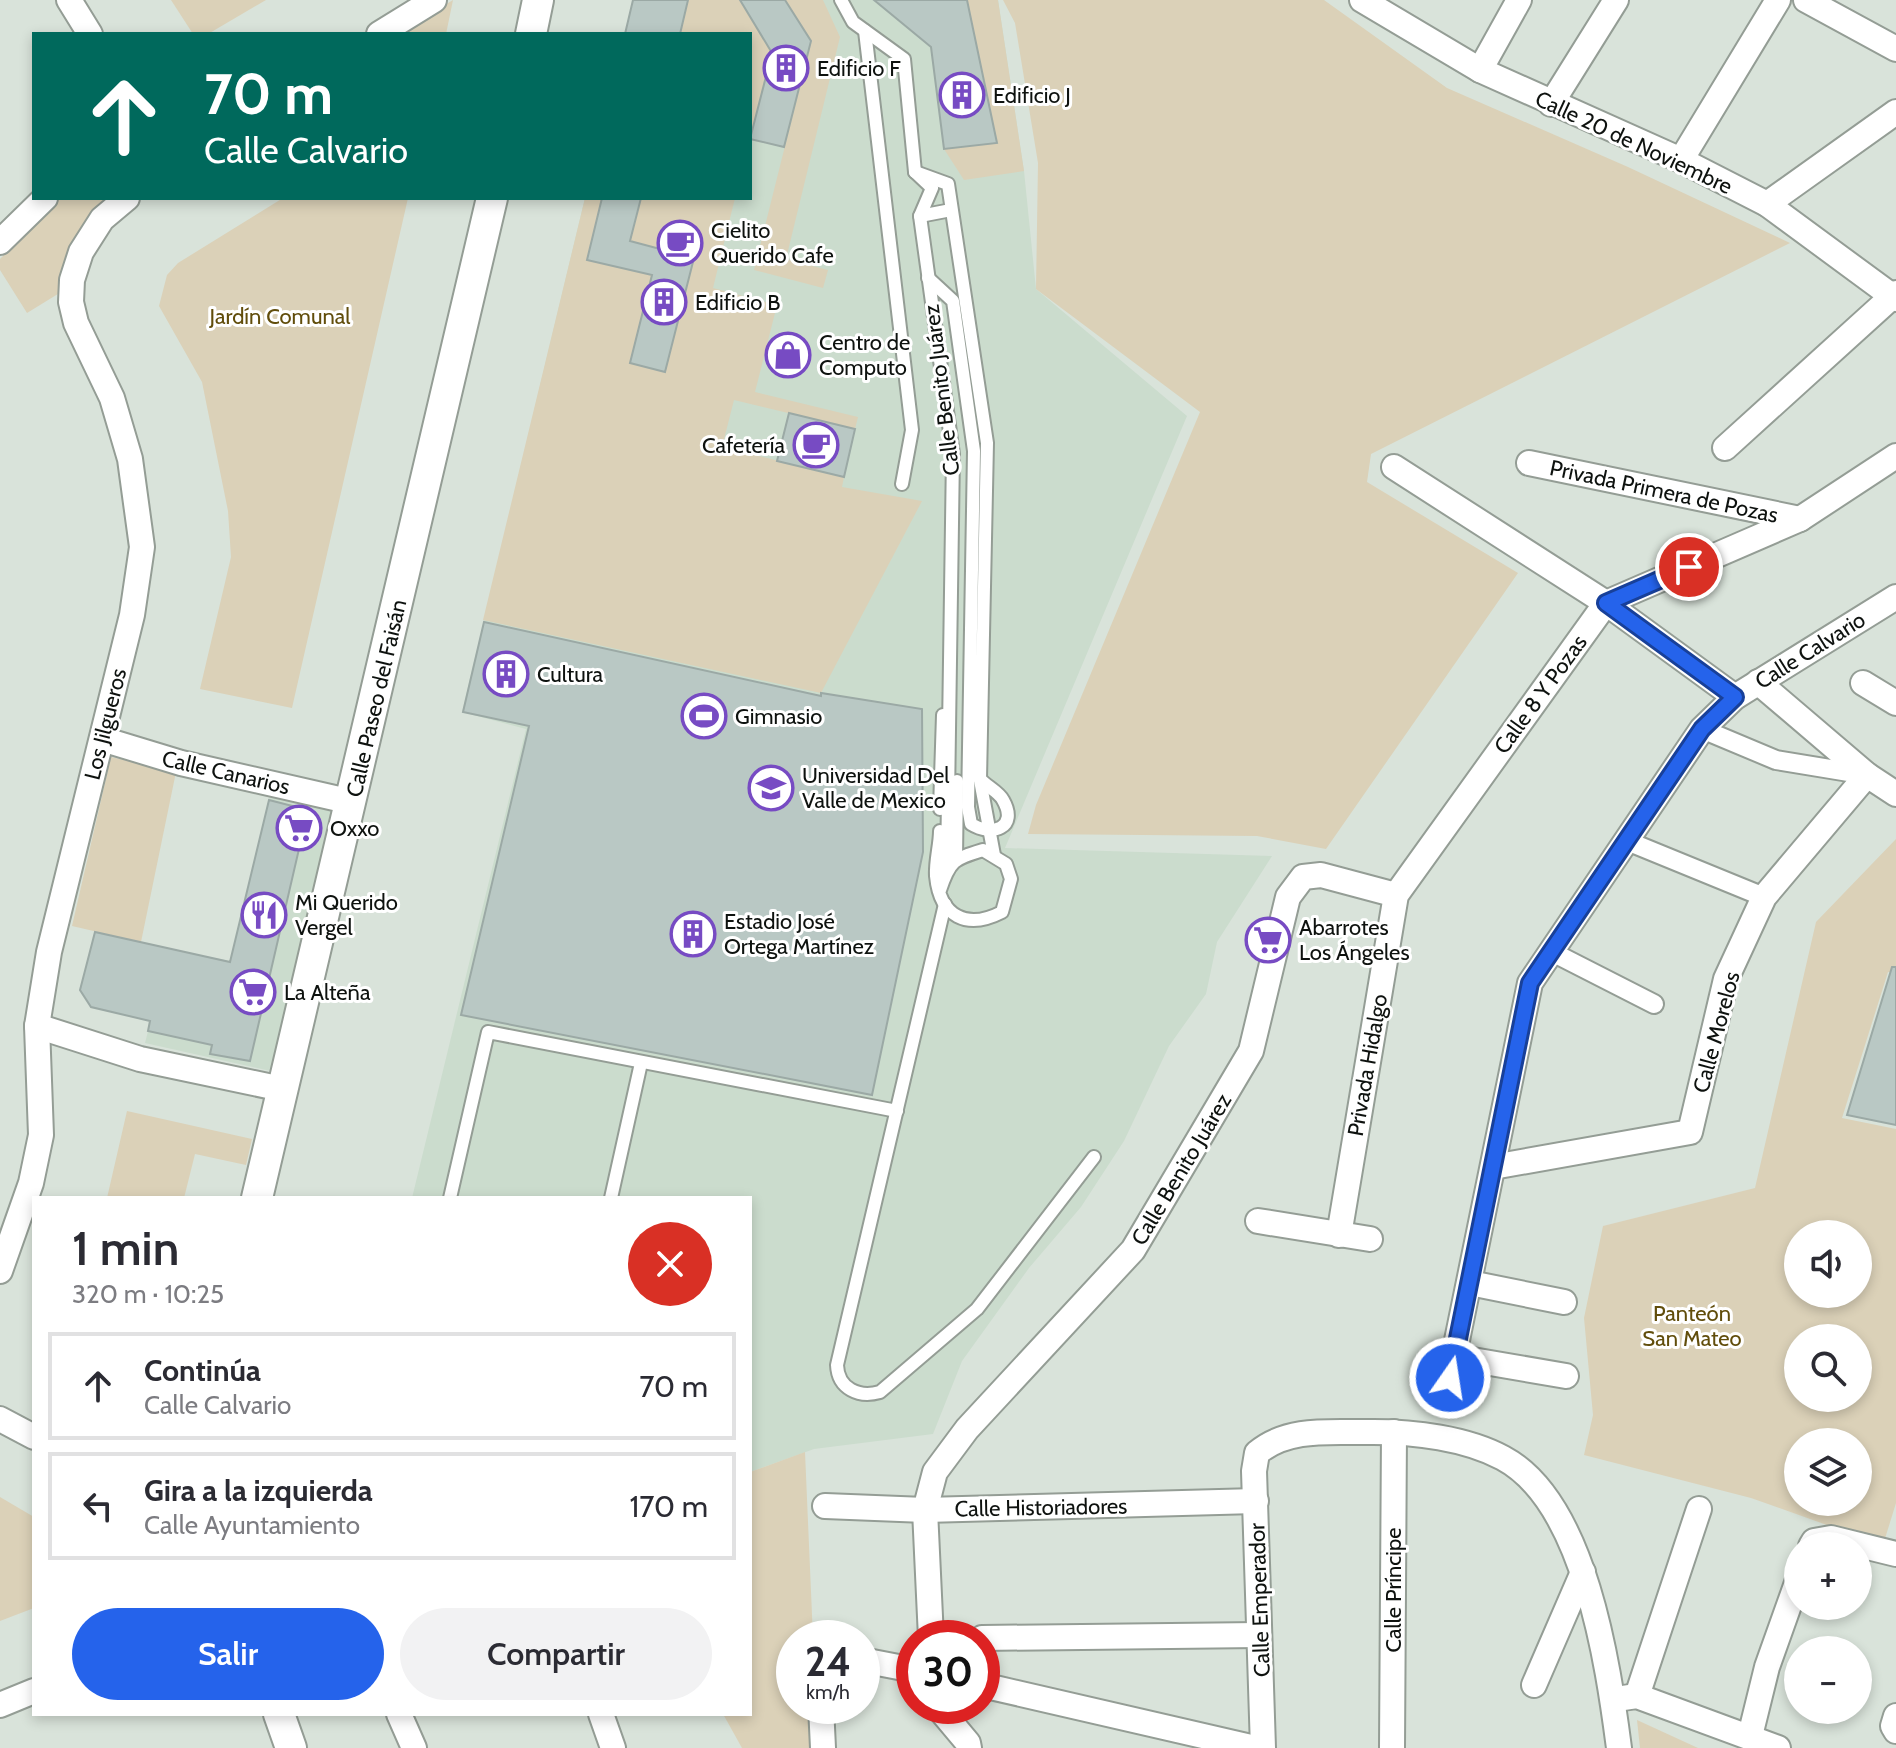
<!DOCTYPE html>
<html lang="es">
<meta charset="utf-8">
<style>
:root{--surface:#fff;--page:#f2f2f3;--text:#2b2b33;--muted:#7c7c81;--line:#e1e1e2;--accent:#2563eb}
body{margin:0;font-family:Cabin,sans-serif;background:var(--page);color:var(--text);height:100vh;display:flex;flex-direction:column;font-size:30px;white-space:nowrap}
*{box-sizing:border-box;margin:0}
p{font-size:26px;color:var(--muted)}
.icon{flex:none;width:44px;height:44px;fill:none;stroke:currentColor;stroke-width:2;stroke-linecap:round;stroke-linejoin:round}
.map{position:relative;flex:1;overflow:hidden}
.details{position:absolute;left:32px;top:1196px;width:720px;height:520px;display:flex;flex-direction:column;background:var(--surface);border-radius:0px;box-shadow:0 4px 12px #0003}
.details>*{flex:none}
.banner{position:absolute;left:32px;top:32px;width:720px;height:168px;border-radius:0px;box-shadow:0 4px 12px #0003;background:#00695c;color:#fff;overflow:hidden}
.controls{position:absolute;left:1784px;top:1220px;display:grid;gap:16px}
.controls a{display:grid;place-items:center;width:88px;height:88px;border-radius:50%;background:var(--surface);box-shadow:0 4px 12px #0003;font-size:40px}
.speed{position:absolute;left:776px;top:1620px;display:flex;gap:16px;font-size:40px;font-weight:700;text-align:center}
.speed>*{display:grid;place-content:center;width:104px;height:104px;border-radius:50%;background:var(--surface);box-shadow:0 4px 12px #0003;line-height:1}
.speed small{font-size:20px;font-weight:400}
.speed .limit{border:12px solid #d22;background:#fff;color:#111}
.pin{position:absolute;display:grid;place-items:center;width:68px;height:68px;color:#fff;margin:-34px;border:4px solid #fff;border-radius:50%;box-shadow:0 2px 8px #0007}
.me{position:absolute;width:88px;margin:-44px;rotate:13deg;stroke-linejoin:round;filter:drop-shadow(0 0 6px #0008)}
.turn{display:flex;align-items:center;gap:28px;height:168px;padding:0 40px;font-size:36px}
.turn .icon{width:104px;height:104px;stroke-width:2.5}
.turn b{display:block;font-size:56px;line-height:68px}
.round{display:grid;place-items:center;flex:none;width:84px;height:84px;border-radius:42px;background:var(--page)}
.head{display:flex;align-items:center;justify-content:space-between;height:136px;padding:0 40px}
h1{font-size:48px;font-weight:600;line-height:60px}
.cta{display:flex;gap:16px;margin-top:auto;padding:16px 40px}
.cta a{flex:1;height:92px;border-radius:48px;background:var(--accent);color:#fff;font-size:32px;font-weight:600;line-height:92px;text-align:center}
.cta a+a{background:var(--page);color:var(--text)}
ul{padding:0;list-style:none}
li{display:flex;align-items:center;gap:24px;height:108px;margin:0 16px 12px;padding:0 24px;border:4px solid var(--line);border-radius:0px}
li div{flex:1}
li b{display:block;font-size:30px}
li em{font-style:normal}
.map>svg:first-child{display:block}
.built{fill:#cbdccd}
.green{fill:#dbd1b8;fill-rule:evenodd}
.building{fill:#b9c8c4;stroke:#9ba9a5;stroke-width:2}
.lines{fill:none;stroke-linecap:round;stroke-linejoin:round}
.service-casing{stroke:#949d95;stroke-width:16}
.pedestrian-casing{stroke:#949d95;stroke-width:22}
.minor-casing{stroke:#949d95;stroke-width:28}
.tertiary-casing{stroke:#949d95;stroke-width:34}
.service{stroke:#fff;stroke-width:12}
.pedestrian{stroke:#fff;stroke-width:18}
.minor{stroke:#fff;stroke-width:24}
.tertiary{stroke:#fff;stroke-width:30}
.route-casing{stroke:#184099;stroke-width:20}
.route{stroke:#2563eb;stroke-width:14}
.labels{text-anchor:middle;stroke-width:6;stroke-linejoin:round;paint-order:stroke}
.poi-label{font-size:22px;fill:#0e120f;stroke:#fff;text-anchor:start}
.street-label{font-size:22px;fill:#0e120f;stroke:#fff}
.park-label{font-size:22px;fill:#614d0b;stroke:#fff}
</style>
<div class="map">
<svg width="1896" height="1748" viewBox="0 0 1896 1748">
<rect width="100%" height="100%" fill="#d9e3da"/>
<g class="built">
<polygon points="633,0 998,0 1024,171 1036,289 1187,416 1005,848 1272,856 1217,942 1206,994 1169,1046 1124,1141 1081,1207 1029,1268 962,1361 933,1434 814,1449 750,1472 750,1198 412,1198 526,729 462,712 585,198 750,198 750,34 625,34"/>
<polygon points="271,791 334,806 275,1072 145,1043 169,949 230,961"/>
</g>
<g class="green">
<polygon points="171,0 266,0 208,34 193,34"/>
<polygon points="453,0 446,34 398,34"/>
<polygon points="688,0 740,0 772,53 750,140 750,34 680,34"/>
<polygon points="785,0 823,0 840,37 786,259 828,270 823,288 754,270 811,42"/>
<polygon points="967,0 998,0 1024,171 964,180 944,149 997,142"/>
<polygon points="1003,0 1324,0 1447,88 1628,167 1790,243 1371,454 1367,482 1518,573 1326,849 1257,836 1028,834 1036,805 1200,412 1036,289 1038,163 1015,23"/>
<polygon points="58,198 121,198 66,289 27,313 0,270 0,259"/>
<polygon points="283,198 408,198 292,708 200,689 231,557 228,511 202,382 159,306 167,275 178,263"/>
<polygon points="585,198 602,198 588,260 652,275 630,363 664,372 694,258 630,241 641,198 735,198 713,288 777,305 755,392 858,417 855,429 734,400 722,447 844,477 842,487 922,501 821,693 483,620"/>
<polygon points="111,757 176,772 141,942 72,926"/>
<path d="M1896,839V973L1888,972L1842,1118L1896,1129V1503L1883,1545L1751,1498L1584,1455L1593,1415L1584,1318L1603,1226L1755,1188L1816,922ZM1798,1234H1858V1294H1798ZM1798,1338H1858V1398H1798ZM1798,1442H1858V1502H1798Z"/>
<polygon points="127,1111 252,1139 246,1165 195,1154 184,1198 107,1198"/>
<polygon points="805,1452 813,1638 794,1638 794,1706 816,1706 818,1748 742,1748 723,1714 750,1714 750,1472"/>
<polygon points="0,1497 34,1517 34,1608 0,1621"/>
<polygon points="1637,1720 1698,1748 1640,1748"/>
</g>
<g class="building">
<polygon points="633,0 688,0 680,34 625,34"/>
<polygon points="740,0 785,0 811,41 784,147 750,139 772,53"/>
<polygon points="874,0 967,0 997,143 944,149 931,47"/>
<polygon points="602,198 641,198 630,241 694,258 665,372 630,363 652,275 587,260"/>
<polygon points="789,413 855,429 844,477 777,461"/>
<polygon points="484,622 821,696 821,693 922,709 923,852 872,1095 461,1015 529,726 463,712"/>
<polygon points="269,800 308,810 250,1061 210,1054 212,1045 148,1031 150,1021 91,1007 80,990 95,932 230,962"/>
<polygon points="1892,967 1896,967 1896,1125 1847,1115"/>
</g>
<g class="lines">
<g class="service-casing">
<g id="service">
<polyline points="841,0 853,22 904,59 915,172 932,188 920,216 953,454 947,868"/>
<polyline points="865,31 912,430 902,484"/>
<path d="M915,172L948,184L987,443L980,779C986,786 999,792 1003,800C1019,828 992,837 971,824L968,807L974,451L953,301L928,278"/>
<polyline points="920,216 951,210"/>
<polyline points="980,780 994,855"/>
<polyline points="940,809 943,715"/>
<path d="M940,831C940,845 935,861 936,876C940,917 967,930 1002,912L1011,879L1006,864L983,850C954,859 950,860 940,890"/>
<polyline points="956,858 957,781"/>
<path d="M945,904L837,1365C838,1389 859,1398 880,1392L977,1309L1094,1157"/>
<polyline points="450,1198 488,1032 897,1111"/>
<polyline points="611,1198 641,1063"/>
</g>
</g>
<g class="pedestrian-casing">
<g id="pedestrian">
<polyline points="1702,729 1776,760 1867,775"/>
<polyline points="1627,841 1764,897"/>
<polyline points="1552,952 1654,1004"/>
</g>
</g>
<g class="minor-casing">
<g id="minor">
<polyline points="69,0 90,34"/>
<polyline points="1362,0 1480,70 1681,160 1767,204 1896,299"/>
<polyline points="1806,0 1896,49"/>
<polyline points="379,34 434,0"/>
<polyline points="1480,70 1519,0"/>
<polyline points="1551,104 1616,0"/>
<polyline points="1681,160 1778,0"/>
<polyline points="1767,204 1896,112"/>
<polyline points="0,242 45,198"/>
<polyline points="1725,448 1896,293"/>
<polyline points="1529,463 1800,519"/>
<polyline points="1394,467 1606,603 1735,697"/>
<polyline points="1758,682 1867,775 1896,794"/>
<polyline points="1863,683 1896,703"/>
<polyline points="102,739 181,763 352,802"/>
<polyline points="37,1026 140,1059 282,1089"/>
<polyline points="1493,1167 1690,1132 1726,979 1764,897 1867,775"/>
<polyline points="1258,1221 1370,1239"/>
<polyline points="1339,1235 1396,895 1606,603 1800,519 1896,456"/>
<polyline points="0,1271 31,1183 41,1135 37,1026 49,952 132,615 142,547 130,459 112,398 76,323 71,302 72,280 81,252 102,219 127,198"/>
<polyline points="1470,1283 1564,1302"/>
<polyline points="1455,1357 1566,1376"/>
<polyline points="1445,1399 1530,983 1702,729 1735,697 1896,597"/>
<polyline points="0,1419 34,1437"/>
<polyline points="825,1506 925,1510 1256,1501"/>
<polyline points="1811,1546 1814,1541 1831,1538 1896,1554"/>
<polyline points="931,1638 925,1510 935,1472 967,1429 1133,1250 1251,1051 1288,897 1303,877 1321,875 1396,895"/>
<polyline points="982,1638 1259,1635"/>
<polyline points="862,1660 914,1670"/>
<polyline points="982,1685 1255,1748"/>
<polyline points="1534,1685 1583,1572"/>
<polyline points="1637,1696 1699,1509"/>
<polyline points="1623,1698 1637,1696 1778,1748"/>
<polyline points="0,1705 34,1691"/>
<polyline points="821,1706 823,1748"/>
<polyline points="937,1706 968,1743 969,1748"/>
<polyline points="399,1714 414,1748"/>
<polyline points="601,1714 613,1748"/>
<polyline points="1896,1716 1893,1726 1896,1731"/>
<polyline points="1750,1736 1767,1667 1798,1580"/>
<path d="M1263,1748L1254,1471L1257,1453C1289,1426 1334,1433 1373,1432C1414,1432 1466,1438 1503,1458C1585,1502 1608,1664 1619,1748"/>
<polyline points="1392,1748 1394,1432"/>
</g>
</g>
<g class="tertiary-casing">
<g id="tertiary">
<polyline points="531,34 538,0"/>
<polyline points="257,1198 492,198"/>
<polyline points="279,1714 291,1748"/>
</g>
</g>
<use href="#service" class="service"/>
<use href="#pedestrian" class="pedestrian"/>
<use href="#minor" class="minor"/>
<use href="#tertiary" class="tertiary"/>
</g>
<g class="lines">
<g class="route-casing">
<polyline id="route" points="1450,1378 1530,983 1702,729 1735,697 1606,603 1689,567"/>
</g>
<use href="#route" class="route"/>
</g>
<defs>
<g id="building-ring" transform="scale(2.3)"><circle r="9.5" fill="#fff" stroke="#774bc3" stroke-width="1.5"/><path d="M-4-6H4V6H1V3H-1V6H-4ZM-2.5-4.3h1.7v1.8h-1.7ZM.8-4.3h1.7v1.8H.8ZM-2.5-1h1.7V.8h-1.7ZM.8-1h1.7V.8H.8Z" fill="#774bc3"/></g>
<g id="cafe-ring" transform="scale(2.3)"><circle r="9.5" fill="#fff" stroke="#774bc3" stroke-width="1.5"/><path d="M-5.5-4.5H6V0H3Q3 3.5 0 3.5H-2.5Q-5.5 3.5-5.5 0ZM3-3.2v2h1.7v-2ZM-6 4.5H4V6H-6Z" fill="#774bc3"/></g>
<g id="shop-ring" transform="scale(2.3)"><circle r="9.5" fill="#fff" stroke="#774bc3" stroke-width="1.5"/><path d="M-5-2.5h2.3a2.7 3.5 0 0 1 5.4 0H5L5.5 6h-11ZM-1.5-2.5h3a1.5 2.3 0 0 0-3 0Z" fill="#774bc3"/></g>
<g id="stadium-ring" transform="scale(2.3)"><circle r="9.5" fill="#fff" stroke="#774bc3" stroke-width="1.5"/><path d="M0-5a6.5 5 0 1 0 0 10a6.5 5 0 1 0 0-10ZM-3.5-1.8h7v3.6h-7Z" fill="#774bc3"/></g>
<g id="university-ring" transform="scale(2.3)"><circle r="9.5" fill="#fff" stroke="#774bc3" stroke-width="1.5"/><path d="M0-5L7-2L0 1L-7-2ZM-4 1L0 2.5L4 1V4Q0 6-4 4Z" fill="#774bc3"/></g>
<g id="supermarket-ring" transform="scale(2.3)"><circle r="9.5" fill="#fff" stroke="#774bc3" stroke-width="1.5"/><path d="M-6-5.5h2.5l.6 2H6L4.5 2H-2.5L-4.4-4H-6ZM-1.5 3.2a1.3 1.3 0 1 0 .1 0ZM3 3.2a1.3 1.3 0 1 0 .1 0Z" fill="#774bc3"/></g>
<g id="restaurant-ring" transform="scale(2.3)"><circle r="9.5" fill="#fff" stroke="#774bc3" stroke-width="1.5"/><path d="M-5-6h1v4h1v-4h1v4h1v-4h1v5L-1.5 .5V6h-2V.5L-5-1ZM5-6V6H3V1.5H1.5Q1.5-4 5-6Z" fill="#774bc3"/></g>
</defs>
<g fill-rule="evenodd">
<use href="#building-ring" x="786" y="68"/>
<use href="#building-ring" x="962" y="95"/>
<use href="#cafe-ring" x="680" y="243"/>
<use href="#building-ring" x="664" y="302"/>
<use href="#shop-ring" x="788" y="355"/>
<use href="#cafe-ring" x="816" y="445"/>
<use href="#building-ring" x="506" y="674"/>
<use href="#stadium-ring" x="704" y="716"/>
<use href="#university-ring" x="771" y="788"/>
<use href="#supermarket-ring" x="299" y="828"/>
<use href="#restaurant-ring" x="264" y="915"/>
<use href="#building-ring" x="693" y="934"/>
<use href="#supermarket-ring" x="1268" y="940"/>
<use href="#supermarket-ring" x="253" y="992"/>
</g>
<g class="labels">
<g class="poi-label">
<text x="817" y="76">Edificio F</text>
<text x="993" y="103">Edificio J</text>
<text x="711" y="238">Cielito<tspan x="711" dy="25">Querido Cafe</tspan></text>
<text x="695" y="310">Edificio B</text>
<text x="819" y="350">Centro de<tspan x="819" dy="25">Computo</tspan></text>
<text x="785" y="453" text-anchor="end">Cafetería</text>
<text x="537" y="682">Cultura</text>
<text x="735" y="724">Gimnasio</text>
<text x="802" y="783">Universidad Del<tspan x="802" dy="25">Valle de Mexico</tspan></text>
<text x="330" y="836">Oxxo</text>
<text x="295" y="910">Mi Querido<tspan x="295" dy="25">Vergel</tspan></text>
<text x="724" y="929">Estadio José<tspan x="724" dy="25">Ortega Martínez</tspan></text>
<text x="1299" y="935">Abarrotes<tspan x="1299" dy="25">Los Ángeles</tspan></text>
<text x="284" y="1000">La Alteña</text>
</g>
<g class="street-label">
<text transform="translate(1634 142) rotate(25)" y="8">Calle 20 de Noviembre</text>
<text transform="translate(941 390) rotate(-97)" y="8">Calle Benito Juárez</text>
<text transform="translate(1664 491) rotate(12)" y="8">Privada Primera de Pozas</text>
<text transform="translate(1810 650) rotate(-32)" y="8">Calle Calvario</text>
<text transform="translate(1540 694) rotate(-54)" y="8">Calle 8 Y Pozas</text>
<text transform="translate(376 698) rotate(-77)" y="8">Calle Paseo del Faisán</text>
<text transform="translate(105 724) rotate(-76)" y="8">Los Jilgueros</text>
<text transform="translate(226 772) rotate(13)" y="8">Calle Canarios</text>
<text transform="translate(1716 1032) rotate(-75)" y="8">Calle Morelos</text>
<text transform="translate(1367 1065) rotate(-80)" y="8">Privada Hidalgo</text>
<text transform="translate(1181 1169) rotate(-59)" y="8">Calle Benito Juárez</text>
<text transform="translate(1041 1507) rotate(-1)" y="8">Calle Historiadores</text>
<text transform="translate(1393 1590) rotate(-90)" y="8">Calle Príncipe</text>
<text transform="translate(1259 1600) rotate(-92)" y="8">Calle Emperador</text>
</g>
<g class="park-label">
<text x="280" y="324">Jardín Comunal</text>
<text x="1692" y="1321">Panteón<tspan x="1692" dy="25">San Mateo</tspan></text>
</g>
</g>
</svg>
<div class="controls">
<a><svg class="icon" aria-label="sound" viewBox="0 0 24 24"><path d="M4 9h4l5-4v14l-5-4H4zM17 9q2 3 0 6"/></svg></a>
<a><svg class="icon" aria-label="search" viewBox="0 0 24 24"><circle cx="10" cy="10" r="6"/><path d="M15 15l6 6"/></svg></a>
<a><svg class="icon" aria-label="layers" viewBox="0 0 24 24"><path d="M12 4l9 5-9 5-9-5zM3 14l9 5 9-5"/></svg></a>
<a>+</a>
<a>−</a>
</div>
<div class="speed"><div>24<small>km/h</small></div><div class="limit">30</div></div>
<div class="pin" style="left:1689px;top:567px;background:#d93025"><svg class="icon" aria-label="arrive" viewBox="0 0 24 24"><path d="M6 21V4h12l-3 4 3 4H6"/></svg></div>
<svg class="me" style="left:1450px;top:1378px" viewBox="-20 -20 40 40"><circle r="17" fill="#2563eb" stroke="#fff" stroke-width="3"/><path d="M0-11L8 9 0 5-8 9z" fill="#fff"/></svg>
<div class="banner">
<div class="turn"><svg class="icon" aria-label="ahead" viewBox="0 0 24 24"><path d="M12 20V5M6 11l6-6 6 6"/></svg><div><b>70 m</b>Calle Calvario</div></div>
</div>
<section class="details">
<div class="head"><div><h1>1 min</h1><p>320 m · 10:25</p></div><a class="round" style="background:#d93025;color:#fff"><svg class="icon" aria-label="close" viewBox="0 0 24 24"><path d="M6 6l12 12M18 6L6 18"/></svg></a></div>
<ul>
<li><svg class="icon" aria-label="ahead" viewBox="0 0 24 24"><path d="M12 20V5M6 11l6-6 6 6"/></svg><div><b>Continúa</b><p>Calle Calvario</p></div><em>70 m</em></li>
<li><svg class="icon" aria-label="left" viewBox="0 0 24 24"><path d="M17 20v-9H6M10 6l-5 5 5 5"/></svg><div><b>Gira a la izquierda</b><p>Calle Ayuntamiento</p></div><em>170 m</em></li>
</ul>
<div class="cta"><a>Salir</a><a>Compartir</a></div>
</section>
</div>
